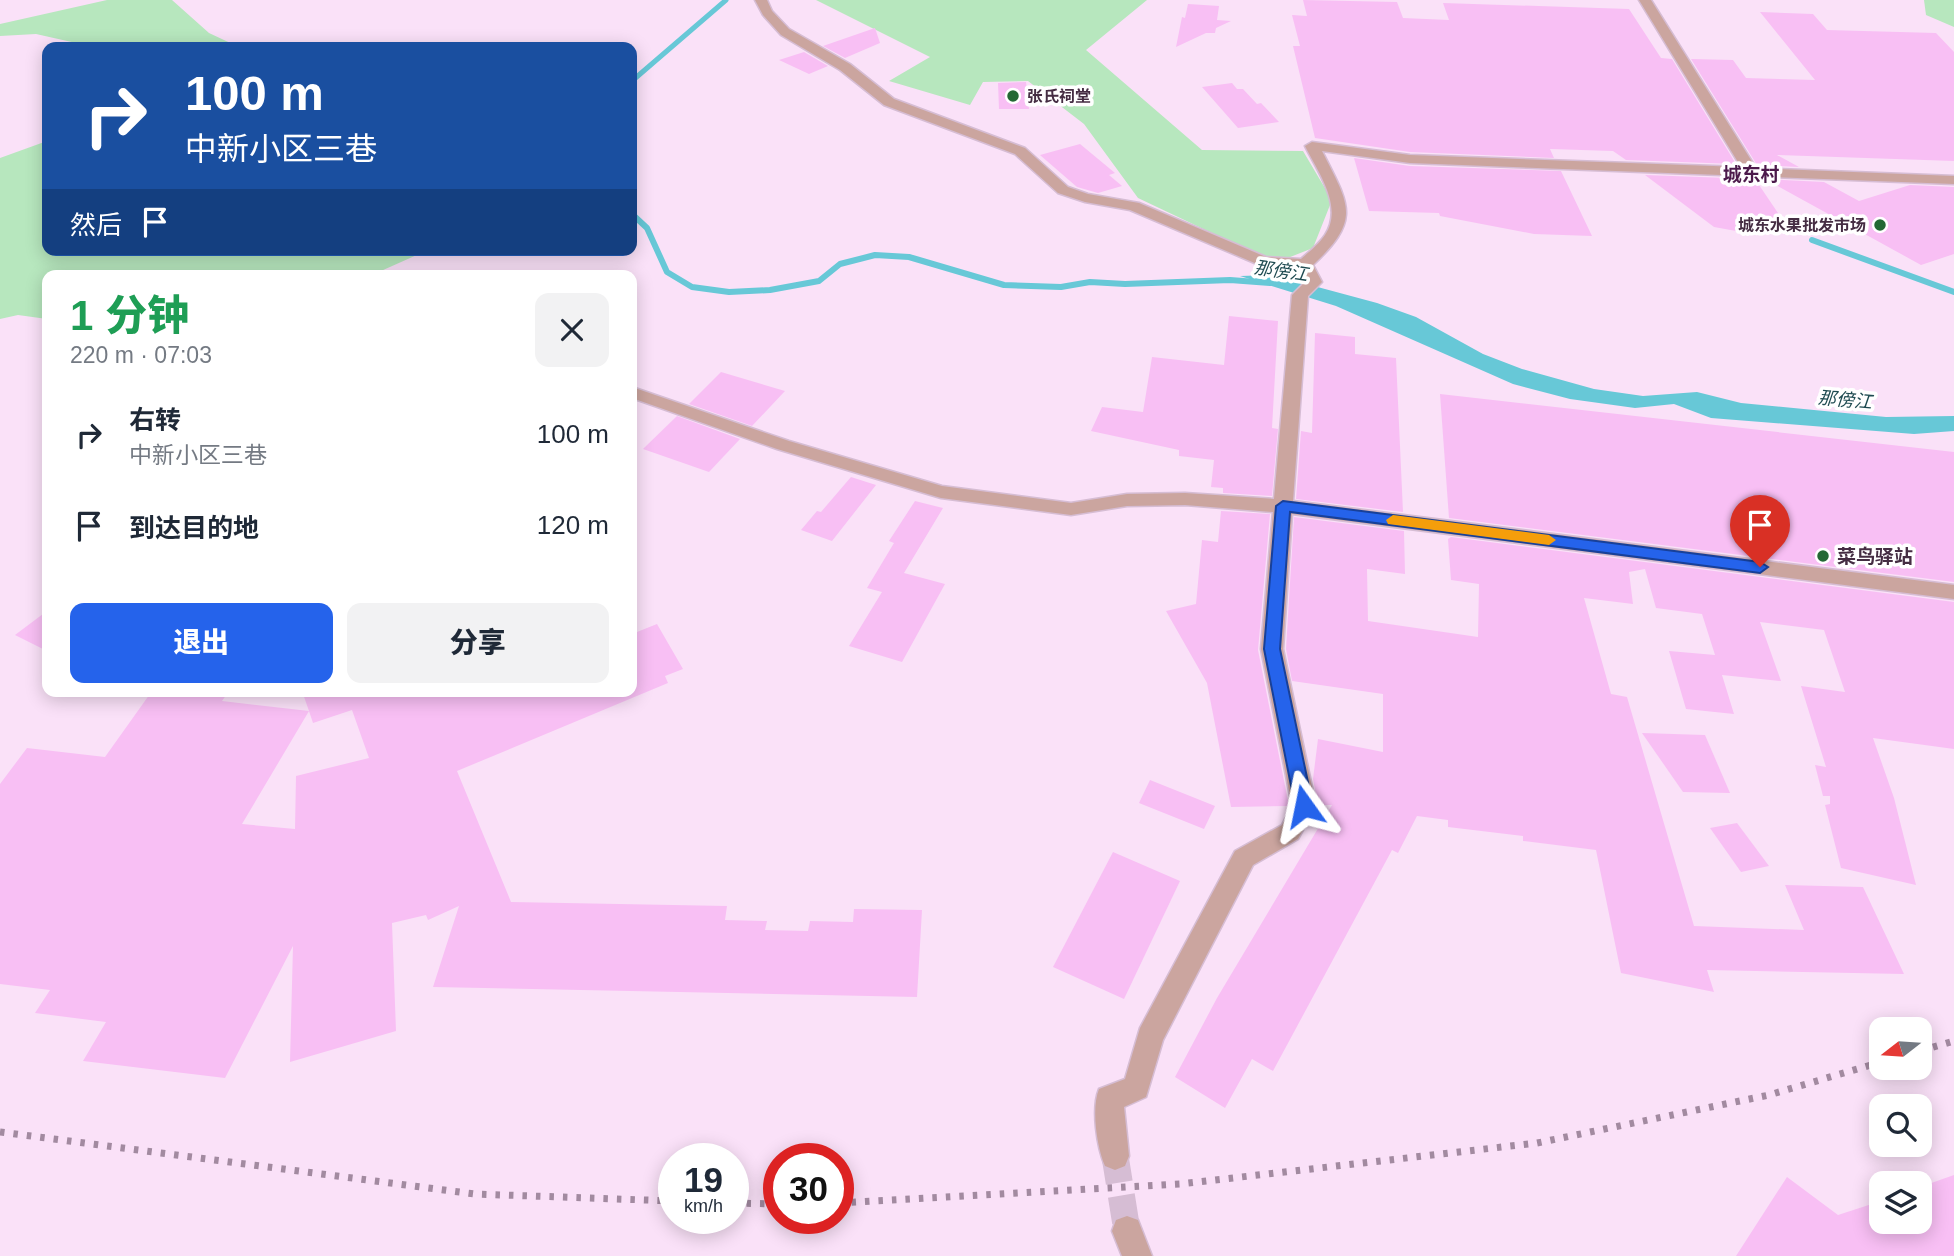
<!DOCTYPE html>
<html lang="zh">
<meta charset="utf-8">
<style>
:root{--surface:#fff;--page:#f2f2f3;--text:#1f2937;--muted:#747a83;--accent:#2563eb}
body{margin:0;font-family:Arial,"Noto Sans SC",sans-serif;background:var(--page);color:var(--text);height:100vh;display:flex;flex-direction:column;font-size:26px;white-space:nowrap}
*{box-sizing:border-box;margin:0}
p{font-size:23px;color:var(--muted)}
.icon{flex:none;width:38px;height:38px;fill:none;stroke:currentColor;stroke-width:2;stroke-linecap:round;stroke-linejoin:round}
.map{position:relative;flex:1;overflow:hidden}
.side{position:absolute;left:42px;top:270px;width:595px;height:427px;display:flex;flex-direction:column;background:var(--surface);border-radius:14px;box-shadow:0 4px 18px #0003}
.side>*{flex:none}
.top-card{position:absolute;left:42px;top:42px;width:595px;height:214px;border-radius:14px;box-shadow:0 4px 18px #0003;background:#1a4fa0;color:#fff;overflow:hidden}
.needle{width:46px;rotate:253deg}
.buttons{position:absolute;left:1869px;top:1017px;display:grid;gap:14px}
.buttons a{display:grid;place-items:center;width:63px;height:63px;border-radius:14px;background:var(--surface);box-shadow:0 4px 18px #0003;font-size:35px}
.speed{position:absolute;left:658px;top:1143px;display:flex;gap:14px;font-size:35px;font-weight:700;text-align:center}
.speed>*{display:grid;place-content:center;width:91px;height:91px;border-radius:50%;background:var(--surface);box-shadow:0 4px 18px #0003;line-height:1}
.speed small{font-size:18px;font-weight:400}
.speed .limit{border:10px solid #d22;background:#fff;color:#111}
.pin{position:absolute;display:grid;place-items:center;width:60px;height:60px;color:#fff;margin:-72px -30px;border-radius:50% 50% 50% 0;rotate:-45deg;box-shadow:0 0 7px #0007}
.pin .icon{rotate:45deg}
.me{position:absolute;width:77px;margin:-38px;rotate:348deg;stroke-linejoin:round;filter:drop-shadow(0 0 5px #0008)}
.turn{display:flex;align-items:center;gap:24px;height:147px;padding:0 28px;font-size:32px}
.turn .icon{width:91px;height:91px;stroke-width:2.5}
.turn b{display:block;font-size:49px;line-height:60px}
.then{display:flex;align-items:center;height:66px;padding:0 28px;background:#0003;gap:14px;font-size:26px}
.round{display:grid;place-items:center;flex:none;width:74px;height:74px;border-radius:14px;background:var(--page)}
.summary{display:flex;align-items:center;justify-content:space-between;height:119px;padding:0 28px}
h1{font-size:42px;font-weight:800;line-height:52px;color:#1e9e55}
.action{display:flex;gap:14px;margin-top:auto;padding:14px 28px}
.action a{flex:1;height:80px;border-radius:14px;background:var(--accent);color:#fff;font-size:28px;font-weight:800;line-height:80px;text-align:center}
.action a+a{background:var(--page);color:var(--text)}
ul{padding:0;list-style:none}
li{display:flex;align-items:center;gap:21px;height:91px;padding:0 28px}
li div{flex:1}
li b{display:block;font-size:26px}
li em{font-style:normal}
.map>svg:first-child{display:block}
.green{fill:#b7e7be}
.water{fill:#67c8d7}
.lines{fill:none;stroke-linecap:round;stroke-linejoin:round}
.stream-far1{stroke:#67c8d7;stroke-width:5}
.stream{stroke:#67c8d7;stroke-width:6}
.building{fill:#f8bff4;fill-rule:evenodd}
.minor-tunnel{stroke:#d6bdd4;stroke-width:27;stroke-dasharray:27 13;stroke-linecap:butt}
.minor-casing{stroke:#d6bdd4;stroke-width:3}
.minor{fill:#cba59f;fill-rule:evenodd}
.rail{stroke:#a28aa0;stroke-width:7;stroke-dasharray:4.5 9;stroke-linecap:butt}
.route{fill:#2563eb;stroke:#184099;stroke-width:2}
.slow{fill:#f59e0b}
.poi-dot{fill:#236834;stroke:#fff;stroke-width:2.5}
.labels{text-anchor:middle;stroke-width:7;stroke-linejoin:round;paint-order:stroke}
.far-poi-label{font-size:16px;font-weight:bold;fill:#452d43;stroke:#fff;text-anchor:start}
.far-water-label{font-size:18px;font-style:italic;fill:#1f4b51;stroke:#fff}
.far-quarter-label{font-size:19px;font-weight:bold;fill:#4c1a4b;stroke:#fff}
.poi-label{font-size:19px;font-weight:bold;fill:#452d43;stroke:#fff;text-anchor:start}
</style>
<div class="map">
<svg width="1954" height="1256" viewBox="0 0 1954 1256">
<rect width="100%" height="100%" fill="#fae1f8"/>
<g class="green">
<polygon points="107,0 172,0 209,33 239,47 133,47 85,45 36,34 0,36 0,24"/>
<polygon points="816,0 1147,0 1086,50 1202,150 1303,151 1332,200 1313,248 1275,263 1138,198 1084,124 1028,81 983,82 970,105 889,81 930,57"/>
<polygon points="1924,0 1954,0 1954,27 1926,15"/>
<polygon points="47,141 47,250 428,250 372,275 47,275 47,319 18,315 0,319 0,158"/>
</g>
<polygon class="water" points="1273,275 1377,303 1416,317 1483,354 1522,369 1594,389 1643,396 1697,392 1741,403 1886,417 1954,416 1954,431 1914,434 1711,418 1674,404 1635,408 1570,399 1513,384 1336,306 1240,276"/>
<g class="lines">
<polyline class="stream-far1" points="632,81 726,0"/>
<g class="stream">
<polyline points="632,214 647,228 667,272 692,287 729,292 770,290 819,281 840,264 875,255 909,257 1004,285 1061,287 1090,282 1125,284 1230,280 1270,283"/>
<polyline points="1812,240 1954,292"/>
</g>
</g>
<g class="building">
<polygon points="1303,0 1397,2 1403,18 1449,20 1443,3 1629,9 1661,58 1672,59 1736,164 1626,160 1613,151 1550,149 1554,158 1410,152 1315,138 1293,46 1300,46 1292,15 1307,16"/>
<polygon points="1188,4 1219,6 1217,20 1231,21 1216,28 1215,33 1206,33 1176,47 1182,17 1185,18"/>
<polygon points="1760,12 1813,14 1827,30 1936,33 1954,52 1954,161 1777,155 1799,167 1757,165 1691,59 1733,60 1746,78 1815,80"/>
<polygon points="875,28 880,43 845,58 823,46"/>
<polygon points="804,52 828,66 809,74 779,60"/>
<polygon points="1026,82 1029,109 999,109 998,83"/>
<polygon points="1232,83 1237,89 1243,89 1257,104 1261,103 1279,122 1238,128 1202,87"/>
<polygon points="1080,144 1115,173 1109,175 1122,186 1098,193 1077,187 1040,155"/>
<polygon points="1354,158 1410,166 1561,171 1592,236 1534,234 1440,216 1439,213 1369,211"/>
<polygon points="1645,175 1755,179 1788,228 1747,233 1714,227"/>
<polygon points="1765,179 1824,182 1859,201 1910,185 1954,187 1954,254 1921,265"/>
<polygon points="1229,316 1278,321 1272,428 1278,429 1272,496 1223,493 1223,488 1211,487 1214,460 1179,456 1179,450 1091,431 1102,407 1143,412 1152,357 1224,365"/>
<polygon points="1315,333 1355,337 1355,354 1396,358 1403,512 1296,499 1301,431 1312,433"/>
<polygon points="721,372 785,391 752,426 689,404"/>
<polygon points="1440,394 1954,452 1954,582 1449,518"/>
<polygon points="677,416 740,439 709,472 643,449"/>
<polygon points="851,477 876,485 832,541 801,530 817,511 821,512"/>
<polygon points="915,501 943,508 904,573 945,584 902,662 849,646 882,592 867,588 894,543 889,541"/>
<polygon points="1221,511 1270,514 1258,650 1289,806 1231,807 1207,683 1166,611 1196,604 1202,540 1218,542"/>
<polygon points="1294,517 1404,531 1405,574 1367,569 1368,621 1478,637 1479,584 1451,580 1448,539 1451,537 1954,602 1954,749 1873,738 1894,798 1916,885 1841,868 1825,805 1830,804 1830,796 1823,796 1815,765 1826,767 1801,686 1845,692 1824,630 1760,622 1781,681 1722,675 1734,714 1686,709 1669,651 1715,655 1702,614 1656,608 1645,569 1629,572 1633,604 1584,598 1611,694 1627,697 1694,926 1804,930 1785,885 1863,887 1904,974 1707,970 1714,992 1621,973 1596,850 1523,841 1523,836 1448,827 1448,820 1417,816 1398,853 1392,850 1273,1071 1252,1059 1225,1108 1175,1077 1217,998 1332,805 1318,805 1313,779 1318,739 1383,752 1383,694 1292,681 1286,649"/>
<polygon points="47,611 47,651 15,635"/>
<path d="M657,624L683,669L665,676L668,683L457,771L511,902L727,906L725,920L767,921L765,930L808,931L810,921L853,922L854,909L922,910L917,997L433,987L459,906L428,920L426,915L392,923L396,1031L290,1062L293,946L225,1078L83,1061L106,1022L35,1013L50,990L0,984V784L27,748L105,757L152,691H229L222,701L309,711L302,691H632V634ZM352,710L369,758L296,776L295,829L242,824L309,711L313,723Z"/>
<polygon points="1642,733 1705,735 1730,793 1683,792"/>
<polygon points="1150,780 1215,806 1204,829 1139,803"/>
<polygon points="1737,823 1769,866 1741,872 1710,828"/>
<polygon points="1113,852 1180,881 1124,999 1053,967"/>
<polygon points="1954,1175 1954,1256 1736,1256 1787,1177 1838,1215 1881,1201 1881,1222 1920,1222 1920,1187"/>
</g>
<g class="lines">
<polyline class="minor-tunnel" points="1115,1156 1127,1231"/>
<g class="minor-casing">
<g id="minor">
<path d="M755,0H767L772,11L789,29L850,64L894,99L1025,148L1068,187L1088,194L1139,203L1266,257L1301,259C1309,252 1319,244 1325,235C1344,207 1318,172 1305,146L1312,142L1410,155L1741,167L1639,0H1651L1756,168L1954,176V184L1410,163L1322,151C1349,205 1362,219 1313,265L1322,282L1308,296L1293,501L1954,585V599L1292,514L1283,649L1316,806L1298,839L1253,865L1163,1040L1146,1097L1124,1107L1129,1156L1125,1166L1115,1170L1105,1166C1097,1147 1091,1109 1099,1089L1125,1079L1140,1028L1235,851L1282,825L1292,806L1261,649L1273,512L1185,505L1127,506L1071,515L941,498L777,449L632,398V387L789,441L942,486L1071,503L1127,494L1185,493L1274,499L1292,295L1306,281L1299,268L1257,264L1130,210L1085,202L1058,193L1015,154L884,105L840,70L781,35L763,15Z"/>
<polygon points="1127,1216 1138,1220 1152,1256 1122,1256 1112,1231 1116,1220"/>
</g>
</g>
<use href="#minor" class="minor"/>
<g class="rail">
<polyline points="1920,1051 1954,1041"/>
<polyline points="0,1132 475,1194 674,1201"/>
<polyline points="733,1203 779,1204"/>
<polyline points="838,1203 1180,1184 1537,1143 1769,1095 1881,1062"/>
</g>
</g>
<polygon class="route" points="1283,501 1760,562 1768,567 1760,573 1290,512 1280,649 1313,806 1310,811 1304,813 1297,811 1295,806 1264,649 1276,506"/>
<polygon class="slow" points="1393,515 1549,535 1556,540 1549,545 1388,524 1386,520"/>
<g class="poi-dot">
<circle cx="1013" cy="96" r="7"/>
<circle cx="1880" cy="225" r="7"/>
<circle cx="1823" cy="556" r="7"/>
</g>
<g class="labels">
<g class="far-poi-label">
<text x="1027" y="102">张氏祠堂</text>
<text x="1866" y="231" text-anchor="end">城东水果批发市场</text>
</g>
<g class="far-water-label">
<text transform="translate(1281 271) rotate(8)" y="6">那傍江</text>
<text transform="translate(1845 400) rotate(5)" y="6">那傍江</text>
</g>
<g class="far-quarter-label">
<text x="1751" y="181">城东村</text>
</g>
<g class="poi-label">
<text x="1837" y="563">菜鸟驿站</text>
</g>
</g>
</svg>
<div class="buttons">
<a><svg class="needle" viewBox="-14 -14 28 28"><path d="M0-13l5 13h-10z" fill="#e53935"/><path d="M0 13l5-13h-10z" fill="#747a83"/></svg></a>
<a><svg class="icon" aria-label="search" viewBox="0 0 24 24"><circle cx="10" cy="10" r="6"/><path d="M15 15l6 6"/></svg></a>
<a><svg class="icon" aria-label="layers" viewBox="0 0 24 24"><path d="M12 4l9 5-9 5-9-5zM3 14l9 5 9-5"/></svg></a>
</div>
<div class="speed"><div>19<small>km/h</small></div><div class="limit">30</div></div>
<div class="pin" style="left:1760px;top:567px;background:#d93025"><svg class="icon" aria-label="arrive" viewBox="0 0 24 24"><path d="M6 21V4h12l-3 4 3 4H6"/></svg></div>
<svg class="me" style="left:1304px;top:806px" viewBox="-20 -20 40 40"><path d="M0-17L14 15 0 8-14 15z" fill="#2563eb" stroke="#fff" stroke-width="4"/></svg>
<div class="top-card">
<div class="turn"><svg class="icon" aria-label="right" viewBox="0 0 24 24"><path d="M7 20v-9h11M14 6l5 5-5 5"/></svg><div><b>100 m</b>中新小区三巷</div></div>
<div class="then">然后<svg class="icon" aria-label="arrive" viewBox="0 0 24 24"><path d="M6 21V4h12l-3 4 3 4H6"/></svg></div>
</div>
<section class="side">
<div class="summary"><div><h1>1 分钟</h1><p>220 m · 07:03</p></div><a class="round"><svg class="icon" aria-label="close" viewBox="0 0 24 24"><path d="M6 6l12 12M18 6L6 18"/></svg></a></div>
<ul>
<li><svg class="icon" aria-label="right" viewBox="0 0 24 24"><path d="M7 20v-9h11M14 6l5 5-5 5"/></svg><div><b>右转</b><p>中新小区三巷</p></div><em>100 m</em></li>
<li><svg class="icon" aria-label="arrive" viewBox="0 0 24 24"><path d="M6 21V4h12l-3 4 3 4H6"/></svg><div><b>到达目的地</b></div><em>120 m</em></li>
</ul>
<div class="action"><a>退出</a><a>分享</a></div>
</section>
</div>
